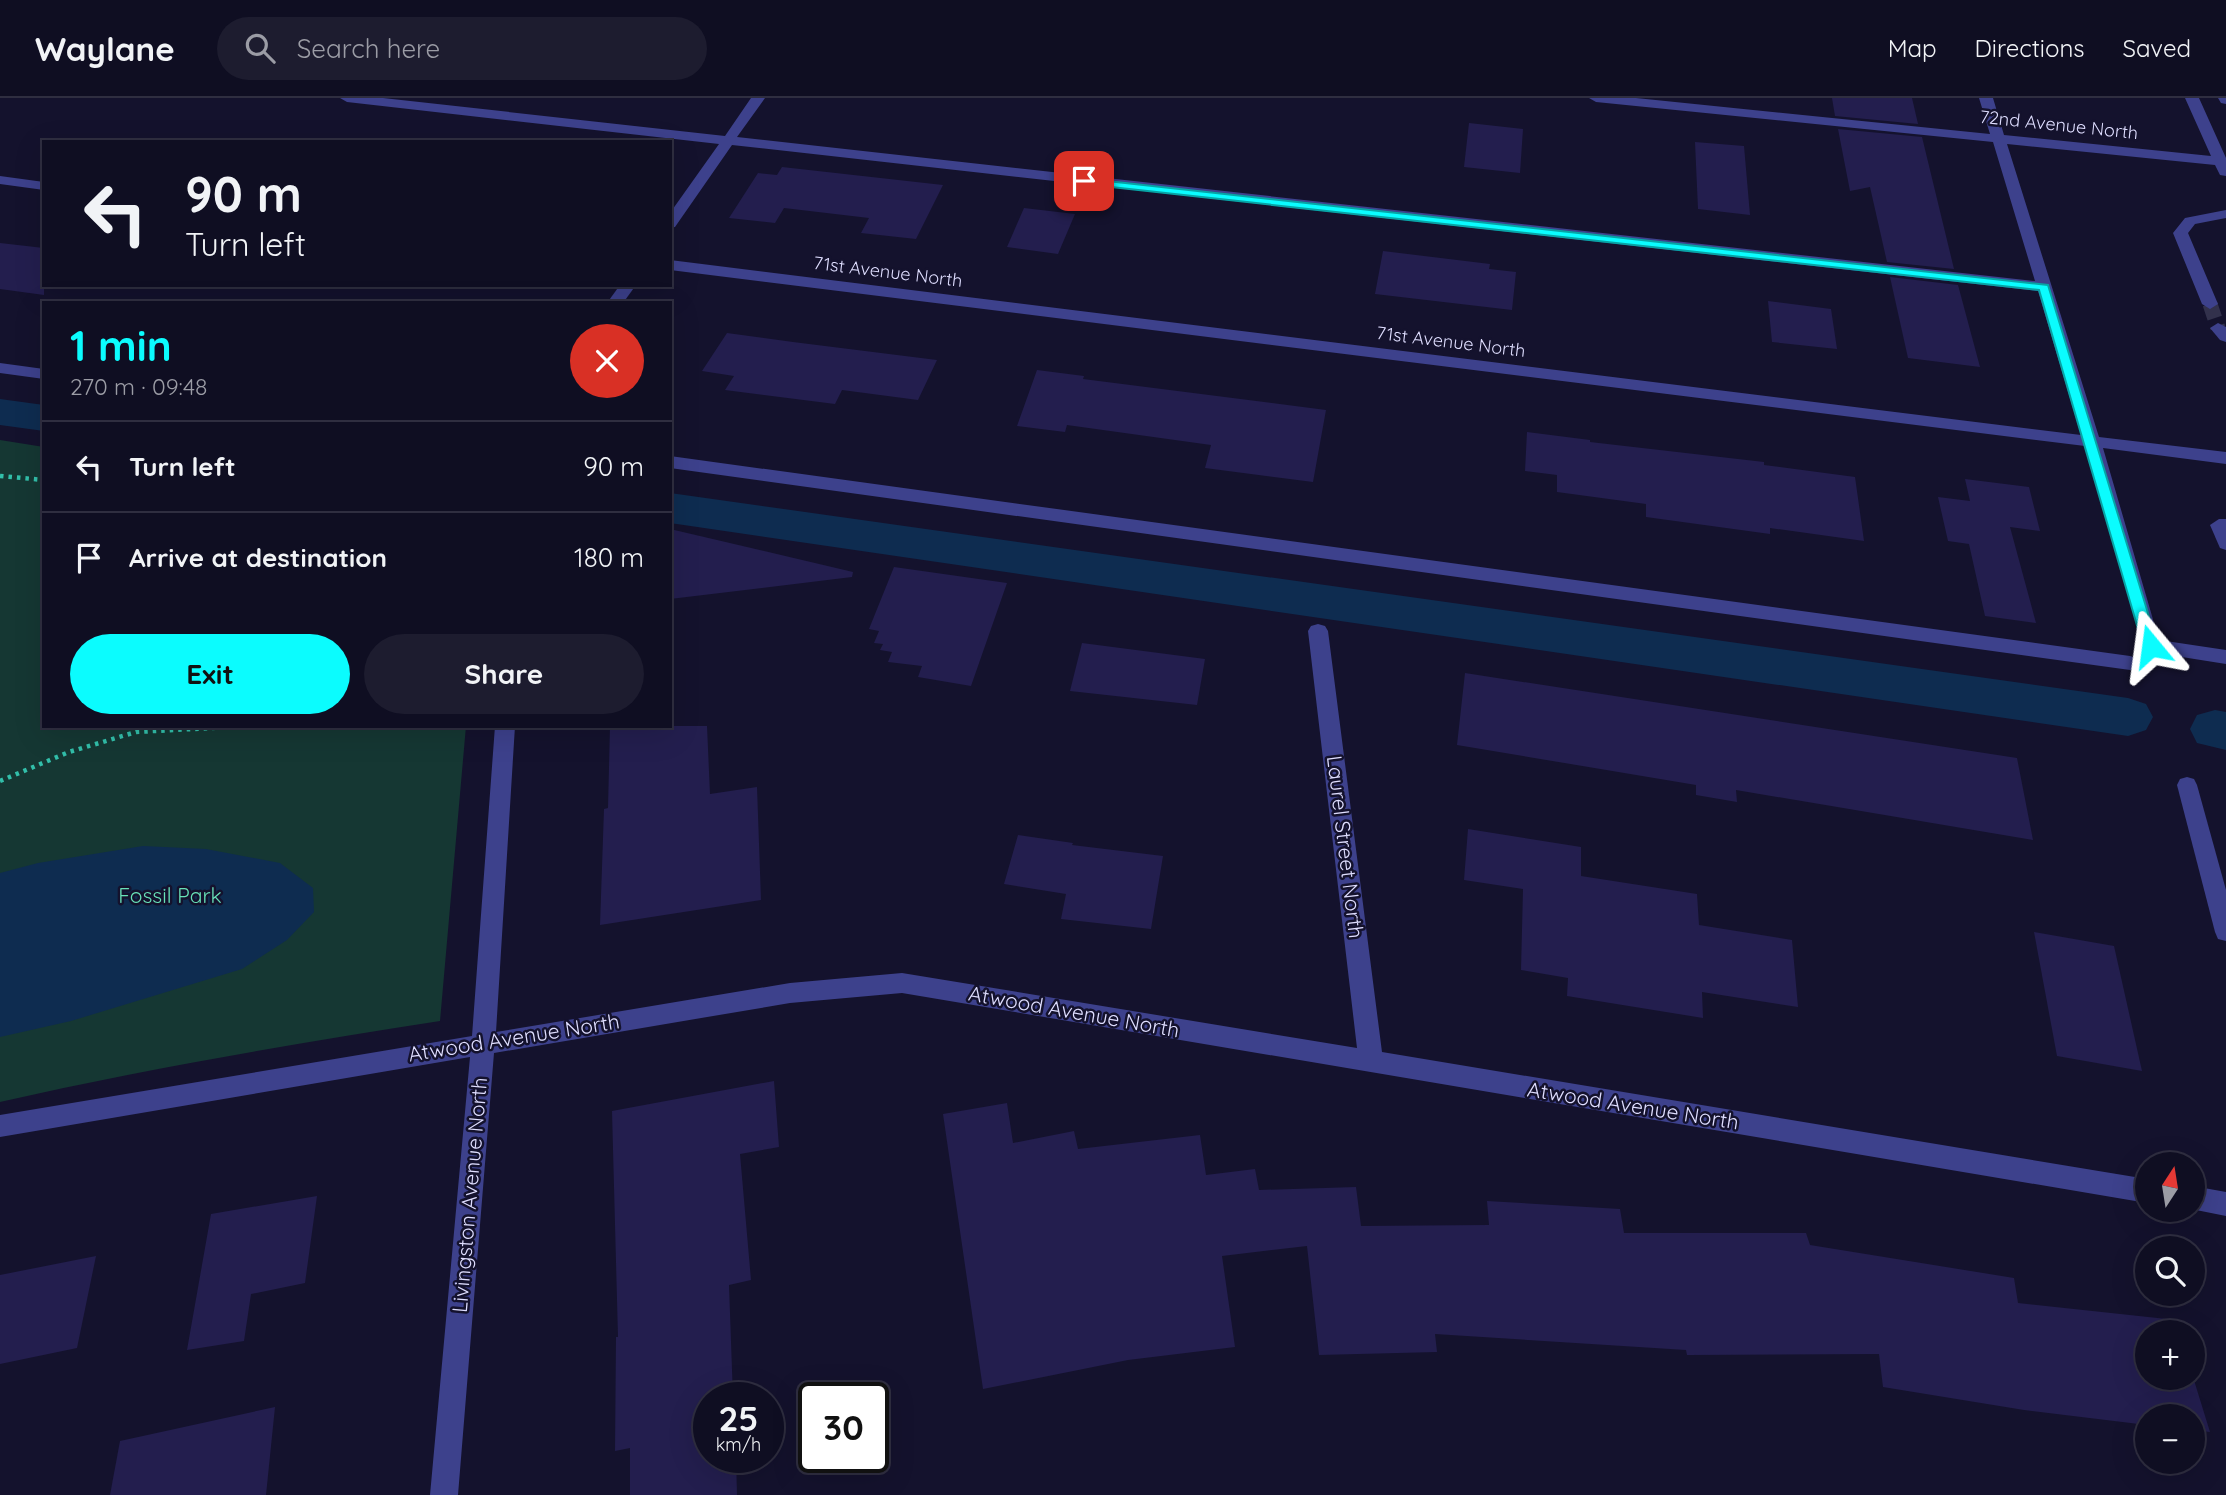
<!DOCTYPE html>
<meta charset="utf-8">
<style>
:root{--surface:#0f0e22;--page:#1d1c2f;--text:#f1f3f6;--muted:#9b9ca5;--line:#2f2e40;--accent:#0bfcfe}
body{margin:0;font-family:Quicksand,sans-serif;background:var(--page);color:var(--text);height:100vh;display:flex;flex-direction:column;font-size:26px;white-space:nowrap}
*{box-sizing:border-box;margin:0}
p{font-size:23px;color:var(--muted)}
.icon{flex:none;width:38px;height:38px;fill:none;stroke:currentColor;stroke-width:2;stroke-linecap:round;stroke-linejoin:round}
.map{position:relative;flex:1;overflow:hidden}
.sheet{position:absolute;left:42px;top:203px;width:630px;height:427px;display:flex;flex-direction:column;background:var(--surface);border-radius:0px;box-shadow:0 7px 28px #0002,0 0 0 2px var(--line)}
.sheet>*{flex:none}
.top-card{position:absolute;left:42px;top:42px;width:630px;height:147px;border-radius:0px;box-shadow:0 7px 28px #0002,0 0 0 2px var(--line);background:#0f0e22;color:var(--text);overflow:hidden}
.needle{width:46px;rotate:12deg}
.buttons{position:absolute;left:2135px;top:1054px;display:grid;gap:14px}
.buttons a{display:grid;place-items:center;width:70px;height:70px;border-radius:50%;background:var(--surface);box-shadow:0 7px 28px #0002,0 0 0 2px var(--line);font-size:35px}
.speed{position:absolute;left:693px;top:1284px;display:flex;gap:14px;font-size:35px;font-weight:700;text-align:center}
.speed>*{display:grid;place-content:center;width:91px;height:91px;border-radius:50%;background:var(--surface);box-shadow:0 7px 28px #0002,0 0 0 2px var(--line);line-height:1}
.speed small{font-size:18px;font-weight:400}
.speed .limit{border:4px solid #111;border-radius:10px;background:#fff;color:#111}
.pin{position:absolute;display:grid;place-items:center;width:60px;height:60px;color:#fff;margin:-30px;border-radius:14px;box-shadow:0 4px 10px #0006}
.me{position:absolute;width:77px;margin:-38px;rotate:344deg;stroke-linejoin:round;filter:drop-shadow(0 0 5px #0008)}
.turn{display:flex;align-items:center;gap:24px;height:147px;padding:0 28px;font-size:32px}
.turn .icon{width:91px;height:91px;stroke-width:2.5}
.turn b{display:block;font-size:49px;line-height:60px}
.round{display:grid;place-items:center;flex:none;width:74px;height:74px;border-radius:37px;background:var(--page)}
.head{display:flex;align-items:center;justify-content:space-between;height:119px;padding:0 28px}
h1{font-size:42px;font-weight:700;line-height:52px;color:var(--accent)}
.button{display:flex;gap:14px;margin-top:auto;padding:14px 28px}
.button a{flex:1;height:80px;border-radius:42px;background:var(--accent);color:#111;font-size:28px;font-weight:700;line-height:80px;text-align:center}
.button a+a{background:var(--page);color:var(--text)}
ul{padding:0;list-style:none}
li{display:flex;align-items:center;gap:21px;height:91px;padding:0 28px;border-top:2px solid var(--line)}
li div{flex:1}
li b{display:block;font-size:26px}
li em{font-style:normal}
header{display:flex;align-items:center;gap:42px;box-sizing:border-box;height:98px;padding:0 35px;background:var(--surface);border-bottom:2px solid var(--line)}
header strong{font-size:33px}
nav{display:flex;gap:38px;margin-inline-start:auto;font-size:24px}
.search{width:490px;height:63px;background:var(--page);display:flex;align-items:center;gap:18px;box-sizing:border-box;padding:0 24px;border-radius:38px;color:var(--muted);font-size:26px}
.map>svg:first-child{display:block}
.green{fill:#153733}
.water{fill:#0e2c50}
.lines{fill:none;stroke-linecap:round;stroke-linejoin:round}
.canal{fill:#0e2c50;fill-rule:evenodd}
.building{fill:#231e4e}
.minor-tunnel{stroke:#32314c;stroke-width:15;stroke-dasharray:15 8;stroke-linecap:butt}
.path{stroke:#32bfaa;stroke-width:4.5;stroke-dasharray:3.5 5;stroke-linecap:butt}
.minor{fill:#3d418c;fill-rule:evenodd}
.route{fill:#0bfcfe;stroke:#07a4a5;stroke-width:2}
.labels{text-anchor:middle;stroke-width:5;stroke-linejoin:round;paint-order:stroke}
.far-street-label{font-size:18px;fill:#dfdeff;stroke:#14122d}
.street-label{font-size:21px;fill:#dfdeff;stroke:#14122d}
.park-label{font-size:21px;fill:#68e1b8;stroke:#14122d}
</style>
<header>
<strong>Waylane</strong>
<div class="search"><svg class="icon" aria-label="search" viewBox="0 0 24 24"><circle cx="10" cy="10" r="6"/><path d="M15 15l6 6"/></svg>Search here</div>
<nav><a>Map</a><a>Directions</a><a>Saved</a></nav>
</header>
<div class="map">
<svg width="2226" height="1397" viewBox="0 0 2226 1397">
<rect width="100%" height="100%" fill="#14122d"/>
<path class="green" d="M0,342L44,349V628H466L440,923C293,946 145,971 0,1004Z"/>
<polygon class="water" points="143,748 206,751 280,765 313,790 314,814 287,842 242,871 71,923 0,939 0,775 38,765"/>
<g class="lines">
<g class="canal">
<polygon points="0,301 44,307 44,333 0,327"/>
<polygon points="670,395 2128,600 2146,606 2153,619 2146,632 2128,638 670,425"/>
<polygon points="2215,612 2226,614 2226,652 2197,645 2190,631 2197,617"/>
</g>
</g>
<g class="building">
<polygon points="1832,0 1912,0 1918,26 1835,18"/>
<polygon points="1469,25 1523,31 1520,75 1464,69"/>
<polygon points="1838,31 1922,39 1954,171 1887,164 1870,89 1850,93"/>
<polygon points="1695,44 1744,48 1750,117 1698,111"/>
<polygon points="782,69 943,87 916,141 861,135 869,120 784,110 775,125 729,120 758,75 777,77"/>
<polygon points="1024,110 1075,116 1058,156 1007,149"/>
<polygon points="0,145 44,150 44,197 0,191"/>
<polygon points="1383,153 1490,166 1489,171 1516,174 1512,212 1375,196"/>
<polygon points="1890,179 1958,187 1980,269 1908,260"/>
<polygon points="1768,203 1831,211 1837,251 1772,244"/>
<polygon points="727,235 793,244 937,262 918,302 842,292 835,306 725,292 734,278 702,273"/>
<polygon points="1037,272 1084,278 1083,281 1326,312 1313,384 1205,370 1211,347 1067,327 1065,334 1017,328"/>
<polygon points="1527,334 1590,342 1590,344 1764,364 1764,367 1855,379 1864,443 1770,430 1770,436 1646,419 1646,406 1557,394 1557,377 1525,373"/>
<polygon points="1965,381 2029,389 2040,433 2010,429 2036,525 1985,518 1969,446 1948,443 1938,399 1970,403"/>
<polygon points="670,431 853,474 852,479 670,501"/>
<polygon points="894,469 1007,485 971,588 918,579 922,568 888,564 892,554 880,552 883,546 874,545 879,533 869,531"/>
<polygon points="1082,545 1205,561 1197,607 1070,593"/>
<polygon points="1465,575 2017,660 2033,742 1736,692 1737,704 1696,697 1696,687 1457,647"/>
<polygon points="610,628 707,628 710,696 757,689 761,802 600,827 604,711 608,710"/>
<polygon points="1468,731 1581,749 1581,778 1697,796 1699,827 1792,842 1798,909 1702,894 1703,920 1567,898 1568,880 1521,872 1523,791 1464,782"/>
<polygon points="1018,737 1073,745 1072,747 1163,758 1151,831 1061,821 1066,796 1004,786"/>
<polygon points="2034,834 2114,848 2142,973 2057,958"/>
<polygon points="774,983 779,1049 740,1056 751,1182 729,1187 733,1300 709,1300 709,1360 736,1360 737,1397 630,1397 630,1350 615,1353 616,1239 618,1239 612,1013"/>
<polygon points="1007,1005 1013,1045 1074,1033 1078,1051 1200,1037 1206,1077 1255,1071 1259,1092 1356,1089 1361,1128 1489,1127 1487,1103 1620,1111 1624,1135 1806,1135 1810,1147 2014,1180 2018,1205 2176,1222 2179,1234 2147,1234 2147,1279 2193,1279 2210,1334 2193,1332 2193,1318 2147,1318 2147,1327 2024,1312 1883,1289 1879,1256 1687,1257 1686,1252 1435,1236 1437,1254 1319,1257 1307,1148 1222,1158 1235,1249 1128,1262 983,1291 943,1016"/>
<polygon points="317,1098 305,1185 251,1196 244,1243 187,1252 211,1116"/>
<polygon points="96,1158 77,1250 0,1266 0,1177"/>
<polygon points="275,1309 266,1397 110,1397 120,1343"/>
</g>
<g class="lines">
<polyline class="minor-tunnel" points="2210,206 2218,230"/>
<g class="path">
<polyline points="0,378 44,382"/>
<polyline points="0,683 69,654 136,634 250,628"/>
</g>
<g class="minor">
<polygon points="340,0 383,0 725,38 751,0 765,0 737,39 2035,183 1993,44 1596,4 1589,0 1636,0 1990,36 1979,0 1993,0 2004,37 2211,58 2185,0 2199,0 2226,60 2226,78 2220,77 2215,67 2007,46 2099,339 2226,354 2226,366 2103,350 2159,542 2226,552 2226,566 2144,553 2085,348 670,172 670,162 2081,337 2038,193 732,47 675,129 670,130 670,115 719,46 347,4"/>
<polygon points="2218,0 2226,0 2226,6 2221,5"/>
<polygon points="0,78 44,84 44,92 0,86"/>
<polygon points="2226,112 2226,120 2195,126 2188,135 2218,206 2210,211 2202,206 2173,135 2185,120"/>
<polygon points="620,187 636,187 623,205 607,205"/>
<polygon points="2218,225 2226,229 2226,244 2220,242 2210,230"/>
<polygon points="0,265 44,271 44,281 0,275"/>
<polygon points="670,358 2130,558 2137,560 2140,565 2137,570 2130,572 670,370"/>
<polygon points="2219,421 2226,421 2226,452 2220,450 2210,427"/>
<polygon points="1318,526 1325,528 1328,533 1382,954 2147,1081 2147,1105 902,895 790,905 494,955 458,1397 430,1397 470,959 0,1039 0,1017 472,938 495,628 515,628 496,934 790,885 902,875 1357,950 1308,533 1311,528"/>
<polygon points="2187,679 2194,681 2197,687 2226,792 2226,843 2218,841 2215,834 2177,687 2180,681"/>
<polygon points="2193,1088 2226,1094 2226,1118 2191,1111"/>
</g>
</g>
<polygon class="route" points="1080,80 2048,187 2158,548 2151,554 2143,548 2039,192 1084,86 1080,85"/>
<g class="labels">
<g class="far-street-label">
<text transform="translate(2059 27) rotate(6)" y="6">72nd Avenue North</text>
<text transform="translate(888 174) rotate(7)" y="6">71st Avenue North</text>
<text transform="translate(1451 244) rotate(7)" y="6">71st Avenue North</text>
</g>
<g class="street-label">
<text transform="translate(1345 749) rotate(83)" y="7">Laurel Street North</text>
<text transform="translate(1074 914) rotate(10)" y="7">Atwood Avenue North</text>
<text transform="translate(514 940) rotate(-9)" y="7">Atwood Avenue North</text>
<text transform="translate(1633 1008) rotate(9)" y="7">Atwood Avenue North</text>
<text transform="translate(470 1097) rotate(-85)" y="7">Livingston Avenue North</text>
</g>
<g class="park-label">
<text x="170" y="805">Fossil Park</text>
</g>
</g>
</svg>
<div class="buttons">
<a><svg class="needle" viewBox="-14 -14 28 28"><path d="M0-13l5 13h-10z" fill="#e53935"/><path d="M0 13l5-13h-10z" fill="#9b9ca5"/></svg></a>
<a><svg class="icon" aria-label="search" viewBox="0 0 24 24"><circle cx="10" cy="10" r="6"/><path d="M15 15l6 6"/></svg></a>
<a>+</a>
<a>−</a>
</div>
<div class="speed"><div>25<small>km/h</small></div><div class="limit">30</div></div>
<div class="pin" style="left:1084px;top:83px;background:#d93025"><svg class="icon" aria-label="arrive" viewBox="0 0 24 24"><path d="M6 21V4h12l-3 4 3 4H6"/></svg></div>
<svg class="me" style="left:2151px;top:548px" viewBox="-20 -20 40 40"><path d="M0-17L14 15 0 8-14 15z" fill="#0bfcfe" stroke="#fff" stroke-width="4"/></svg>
<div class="top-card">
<div class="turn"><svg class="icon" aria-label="left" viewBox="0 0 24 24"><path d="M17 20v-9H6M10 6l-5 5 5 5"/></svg><div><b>90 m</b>Turn left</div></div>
</div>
<section class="sheet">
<div class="head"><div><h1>1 min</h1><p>270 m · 09:48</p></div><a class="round" style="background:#d93025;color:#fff"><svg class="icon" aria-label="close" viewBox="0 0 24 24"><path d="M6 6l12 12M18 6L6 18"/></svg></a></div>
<ul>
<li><svg class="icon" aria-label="left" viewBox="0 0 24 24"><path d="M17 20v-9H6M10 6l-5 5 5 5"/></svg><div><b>Turn left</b></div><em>90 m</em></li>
<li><svg class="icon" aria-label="arrive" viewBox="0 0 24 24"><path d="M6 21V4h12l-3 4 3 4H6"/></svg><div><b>Arrive at destination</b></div><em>180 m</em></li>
</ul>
<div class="button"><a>Exit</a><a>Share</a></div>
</section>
</div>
